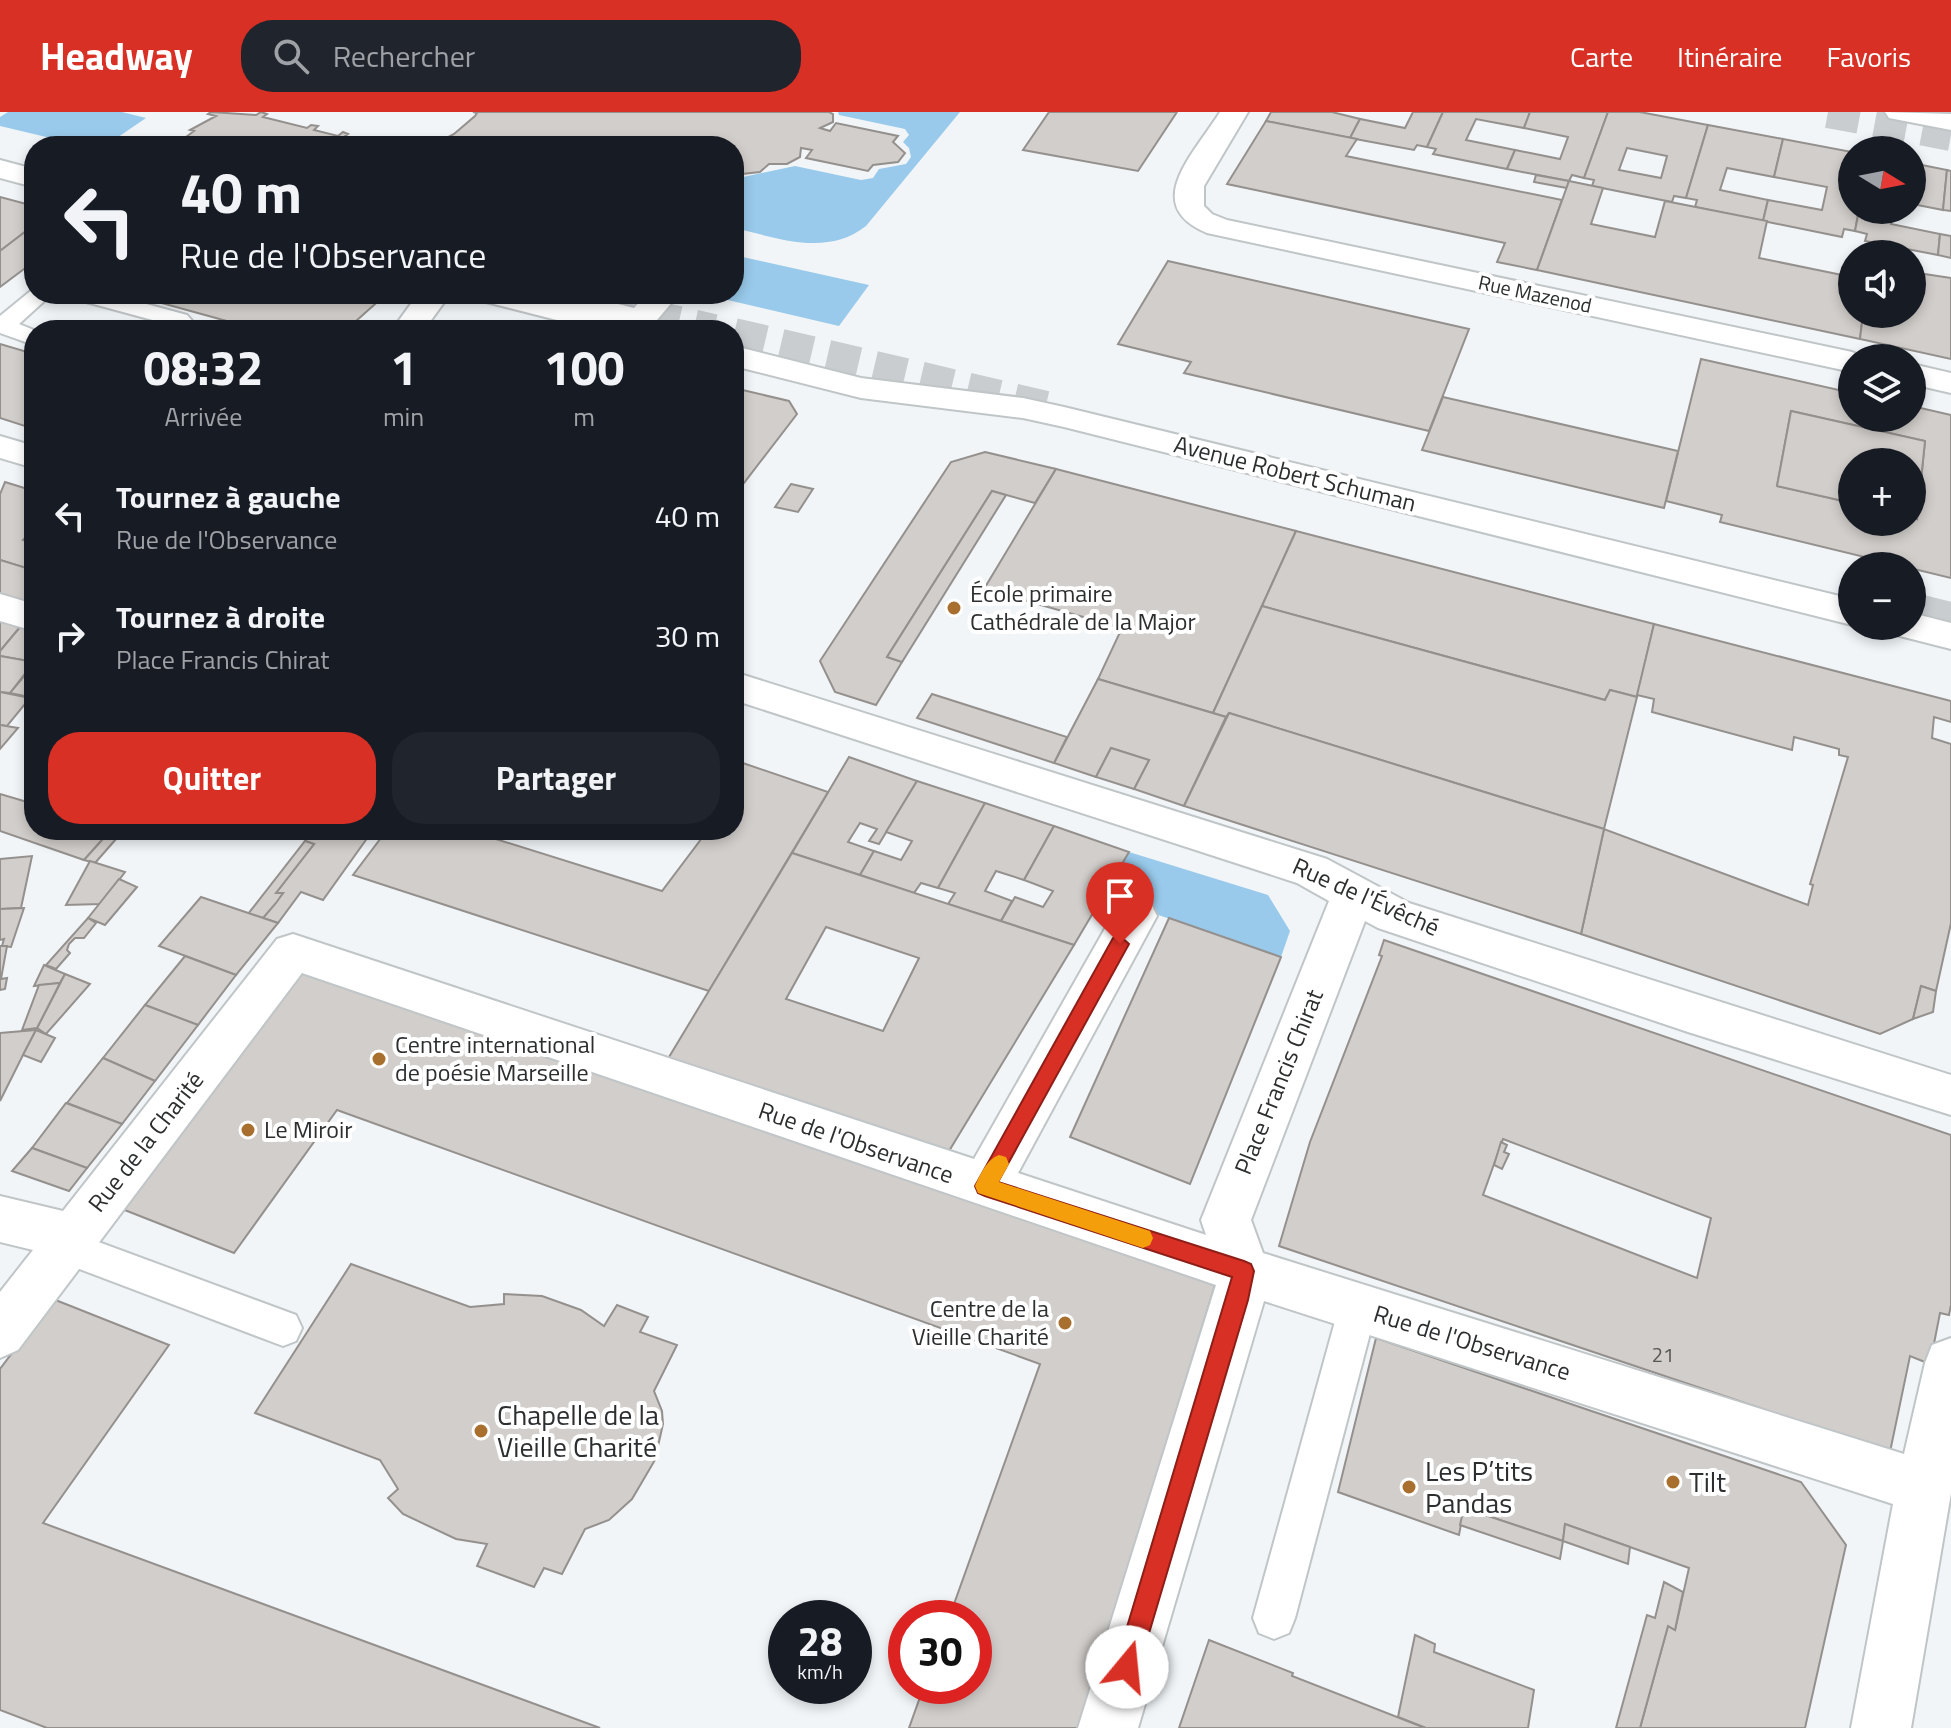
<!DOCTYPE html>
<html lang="fr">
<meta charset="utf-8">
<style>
:root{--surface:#171b24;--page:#20242c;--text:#f1f3f6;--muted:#9ea1a6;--accent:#d93025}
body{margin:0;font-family:"Titillium Web",sans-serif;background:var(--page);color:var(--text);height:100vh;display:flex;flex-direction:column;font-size:30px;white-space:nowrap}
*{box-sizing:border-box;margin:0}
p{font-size:26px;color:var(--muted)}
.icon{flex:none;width:44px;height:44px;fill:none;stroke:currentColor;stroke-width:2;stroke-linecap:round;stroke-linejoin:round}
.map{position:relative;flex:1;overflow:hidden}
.side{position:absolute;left:24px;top:208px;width:720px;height:520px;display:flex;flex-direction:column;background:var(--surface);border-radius:32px;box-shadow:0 4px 12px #0003}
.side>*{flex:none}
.top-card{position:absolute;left:24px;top:24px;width:720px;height:168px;border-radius:32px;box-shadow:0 4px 12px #0003;background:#171b24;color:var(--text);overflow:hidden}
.needle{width:52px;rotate:100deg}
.controls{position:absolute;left:1838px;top:24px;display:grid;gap:16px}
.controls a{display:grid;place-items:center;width:88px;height:88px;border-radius:50%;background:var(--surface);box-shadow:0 4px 12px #0003;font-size:40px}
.speed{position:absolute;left:768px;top:1488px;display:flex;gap:16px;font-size:40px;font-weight:700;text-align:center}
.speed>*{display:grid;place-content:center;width:104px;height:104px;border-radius:50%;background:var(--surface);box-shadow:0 4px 12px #0003;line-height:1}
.speed small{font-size:20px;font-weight:400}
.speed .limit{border:12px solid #d22;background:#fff;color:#111}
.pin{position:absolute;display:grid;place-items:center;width:68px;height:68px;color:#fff;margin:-82px -34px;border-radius:50% 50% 50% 0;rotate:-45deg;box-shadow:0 0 8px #0007}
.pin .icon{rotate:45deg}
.me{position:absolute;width:88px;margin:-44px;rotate:17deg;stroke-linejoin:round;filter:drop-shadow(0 0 6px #0008)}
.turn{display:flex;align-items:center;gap:28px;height:168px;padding:0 24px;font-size:36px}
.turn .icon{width:104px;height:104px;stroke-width:2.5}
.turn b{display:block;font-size:56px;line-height:68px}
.eta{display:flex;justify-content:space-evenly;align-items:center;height:136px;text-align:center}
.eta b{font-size:48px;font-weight:700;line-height:56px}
.cta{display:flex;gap:16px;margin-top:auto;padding:16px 24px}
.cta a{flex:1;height:92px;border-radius:32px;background:var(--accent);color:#fff;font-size:32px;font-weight:700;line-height:92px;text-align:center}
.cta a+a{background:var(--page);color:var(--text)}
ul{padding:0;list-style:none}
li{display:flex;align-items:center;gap:24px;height:120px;padding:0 24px}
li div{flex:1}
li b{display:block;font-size:30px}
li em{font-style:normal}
header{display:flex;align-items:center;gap:48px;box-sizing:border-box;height:112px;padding:0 40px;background:var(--accent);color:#fff}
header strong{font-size:38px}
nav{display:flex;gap:44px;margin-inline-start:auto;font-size:28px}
.search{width:560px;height:72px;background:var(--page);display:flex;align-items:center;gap:20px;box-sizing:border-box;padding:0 28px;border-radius:32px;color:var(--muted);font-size:30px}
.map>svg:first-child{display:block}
.green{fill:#99caeb}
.building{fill:#d1cecb;stroke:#94908d;stroke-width:2;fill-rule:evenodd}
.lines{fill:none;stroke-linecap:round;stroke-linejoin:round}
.highway-tunnel-far1{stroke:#cacdd0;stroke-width:32;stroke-dasharray:32 16;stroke-linecap:butt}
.highway-tunnel{stroke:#cacdd0;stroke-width:41;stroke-dasharray:41 20;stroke-linecap:butt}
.lane-casing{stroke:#c0c5c7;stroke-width:4}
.street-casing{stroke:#c0c5c7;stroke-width:4}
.secondary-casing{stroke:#c0c5c7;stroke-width:4}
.lane{fill:#fff;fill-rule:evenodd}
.street{fill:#fff;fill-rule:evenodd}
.secondary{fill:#fff;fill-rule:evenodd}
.route{fill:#d93025;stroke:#8d1f18;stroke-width:2}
.slow{fill:#f59e0b}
.poi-dot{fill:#a96f2f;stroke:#fff;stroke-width:3}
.labels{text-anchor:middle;stroke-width:8;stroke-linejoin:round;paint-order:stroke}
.far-street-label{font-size:20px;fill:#2d2e2f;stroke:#fff}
.number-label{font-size:20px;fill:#565656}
.street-label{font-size:24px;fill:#2d2e2f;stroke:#fff}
.poi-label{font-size:24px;fill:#2d2e2f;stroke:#fff;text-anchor:start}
.near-poi-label{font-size:28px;fill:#2d2e2f;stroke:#fff;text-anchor:start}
</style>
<header>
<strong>Headway</strong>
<div class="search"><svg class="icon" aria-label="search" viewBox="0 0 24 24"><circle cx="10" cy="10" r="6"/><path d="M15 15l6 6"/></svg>Rechercher</div>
<nav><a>Carte</a><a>Itinéraire</a><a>Favoris</a></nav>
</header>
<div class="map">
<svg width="1951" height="1616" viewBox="0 0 1951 1616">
<rect width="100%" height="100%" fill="#f1f5f8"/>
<g class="green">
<polygon points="8,0 122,0 146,6 105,34 84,34 0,14 0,5"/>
<path d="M838,0H960L866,114C827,145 778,126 734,116V67L795,54L861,68L873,66L879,57L906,52L911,45L909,36L903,30L909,23L905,17L839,3Z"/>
<polygon points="734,143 869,173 839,214 702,182 734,182"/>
<polygon points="1129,740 1268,783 1290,819 1281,845 1103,784"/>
</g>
<g class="building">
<polygon points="211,0 256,3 261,0 267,2 263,5 307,16 311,13 318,14 314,18 338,24 343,20 348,22 337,30 353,34 174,34 194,19 190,18 216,4 208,2"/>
<polygon points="473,0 829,0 833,2 833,10 820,16 830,19 836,11 898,24 893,30 905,41 898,50 873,53 868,59 806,46 812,38 801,36 800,45 787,52 769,52 760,60 742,62 734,60 734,34 432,34 454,22 475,4 477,1"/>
<polygon points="1049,0 1177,0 1138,59 1023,38"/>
<polygon points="1271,0 1332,0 1360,7 1350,26 1266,9"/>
<polygon points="1413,0 1443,0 1427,35 1417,33 1414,38 1350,26 1360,7 1405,16"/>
<polygon points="1443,0 1530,0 1524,16 1476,7 1466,28 1515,38 1507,57 1433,42 1436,37 1427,35"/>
<polygon points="1530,0 1608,0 1584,66 1572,63 1569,69 1507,57 1515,38 1560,47 1568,25 1524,16"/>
<path d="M1608,0H1640L1708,13L1686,86L1674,84L1672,90L1592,74L1594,68L1584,66ZM1627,36L1667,44L1661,66L1619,58Z"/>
<polygon points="1266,9 1357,27 1346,44 1562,88 1537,158 1497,150 1505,131 1227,72"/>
<polygon points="1708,13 1783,27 1774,65 1727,56 1720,78 1768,88 1763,109 1695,95 1697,88 1686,86"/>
<polygon points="1783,27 1852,40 1852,98 1859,98 1855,119 1844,117 1842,125 1763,109 1768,88 1822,98 1827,75 1774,65"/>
<polygon points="1912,51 1947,58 1943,98 1912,92"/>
<polygon points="1947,58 1951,59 1951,99 1943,98"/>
<polygon points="1536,63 1569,69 1567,76 1534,70"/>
<polygon points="1569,69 1603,76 1591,112 1655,125 1665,89 1767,109 1759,146 1852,165 1852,202 1863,202 1860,227 1537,158"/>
<polygon points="0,85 34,94 34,113 0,139"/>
<polygon points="1859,98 1893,98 1891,112 1940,122 1938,143 1865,129 1867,122 1855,119"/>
<polygon points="34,113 34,155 28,154 0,175 0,139"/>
<polygon points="1940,122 1951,124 1951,146 1938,143"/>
<polygon points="1168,149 1469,217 1429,319 1184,261 1191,250 1118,232"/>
<polygon points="1918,161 1951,166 1951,247 1860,227 1863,202 1912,202 1912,164"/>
<polygon points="129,182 376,182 384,184 346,218 226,218 234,211"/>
<polygon points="0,232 34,242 34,317 0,306"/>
<path d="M1701,247L1852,281V306H1912V294L1951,303V466L1720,410L1722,403L1666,389ZM1791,299L1925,329L1917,407L1912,405V410H1852V391L1777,374Z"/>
<polygon points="734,276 789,289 797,302 734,384"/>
<polygon points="1443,285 1678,339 1664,396 1422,338"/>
<polygon points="1791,299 1925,329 1917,407 1912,405 1912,350 1852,350 1852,391 1777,374"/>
<polygon points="985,340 1056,357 1035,391 992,379 887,545 902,550 876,593 835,580 820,549 951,350"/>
<polygon points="1056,357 1296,419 1213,601 1098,567 1122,516 984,477"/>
<polygon points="5,370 34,379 34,417 23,428 34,431 34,450 26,456 0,448 0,382"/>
<polygon points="791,372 813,377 798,400 775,395"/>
<polygon points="992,379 1006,383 902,550 887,545"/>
<polygon points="1296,419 1654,512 1637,585 1610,578 1605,588 1262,494"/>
<polygon points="0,448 26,456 34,450 34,492 0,482"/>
<polygon points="1262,494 1605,588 1610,578 1637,585 1604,717 1229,601 1226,605 1213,601"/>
<polygon points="0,507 21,514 0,539"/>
<polygon points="1654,512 1951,589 1951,610 1934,605 1932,626 1951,632 1951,811 1936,879 1921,874 1913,907 1880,922 1581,822 1604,717 1808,793 1813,773 1810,772 1848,645 1839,643 1839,637 1794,625 1792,638 1652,600 1654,587 1637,583"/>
<polygon points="21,514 34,518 34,550 0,544 0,539"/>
<polygon points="0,544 34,550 10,581 0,580"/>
<polygon points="34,552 34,586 10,581"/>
<polygon points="1098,567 1226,605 1184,694 1134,677 1149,648 1111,636 1096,665 1054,651"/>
<polygon points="0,580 30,586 7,614 0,613"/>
<polygon points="932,582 1067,625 1054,651 917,606"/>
<polygon points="1229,601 1604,717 1581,822 1184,694"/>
<polygon points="0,613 18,616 0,637"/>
<polygon points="1111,636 1149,648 1134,677 1096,665"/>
<polygon points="849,645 917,669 879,732 869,729 877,717 860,711 848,730 874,739 860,763 792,741"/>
<polygon points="734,648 828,680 709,879 353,763 387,718 467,718 662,779 708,718 734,718"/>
<polygon points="917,669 985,691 938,776 921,771 914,781 860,763 874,739 901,748 912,729 886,720"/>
<polygon points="0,682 34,692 34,718 111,718 84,748 0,719"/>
<polygon points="985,691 1054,714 1024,768 996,759 985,779 1012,789 1001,809 948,792 955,781 938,776"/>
<polygon points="1054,714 1129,740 1074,833 1001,809 1015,785 1043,795 1053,779 1024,768"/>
<polygon points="111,718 124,718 95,751 84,748"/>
<polygon points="314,718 373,718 323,788 301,780 278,811 263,806 283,781 276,781 314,732 305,729"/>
<polygon points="305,729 314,732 276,781 283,781 276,791 263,806 248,802"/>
<path d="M792,741L1074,833L946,1044L666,950ZM826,815L919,846L883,919L786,887Z"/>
<polygon points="32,744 21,796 0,797 0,747"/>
<polygon points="90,749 125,760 101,792 66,793"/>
<polygon points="119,767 137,775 105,813 88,806"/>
<polygon points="201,785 278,811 236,863 159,834"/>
<polygon points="24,796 11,835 2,834 4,827 0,828 0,797"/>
<polygon points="88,806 96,811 84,826 75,826 69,832 67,838 70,841 56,857 46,853"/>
<polygon points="1169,806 1281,845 1190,1072 1070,1025"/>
<path d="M1384,828L1951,1023V1193L1949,1203L1940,1201L1930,1252L1910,1244L1890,1340L1279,1134L1310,1030L1382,844L1379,843ZM1503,1027L1711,1106L1697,1166L1483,1083Z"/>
<polygon points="0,834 7,834 1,867 7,866 5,877 0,878"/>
<polygon points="185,844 236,863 198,913 145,893"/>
<polygon points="44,853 65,862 60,871 34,874"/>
<polygon points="301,860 1216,1170 1079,1616 909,1616 924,1574 974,1574 974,1506 949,1506 1040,1252 337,998 234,1141 122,1097"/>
<polygon points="65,862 90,872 46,922 37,916"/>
<polygon points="60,871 37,916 22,918 39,873"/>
<polygon points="1921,874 1936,879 1933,900 1913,907"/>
<polygon points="145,893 198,913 155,969 103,946"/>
<polygon points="36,918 23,943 0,989 0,921"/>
<polygon points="36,918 55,926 41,950 23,943"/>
<polygon points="103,946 155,969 122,1012 67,991"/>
<polygon points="66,991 122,1012 87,1056 32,1036"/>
<polygon points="1501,1030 1507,1033 1504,1040 1509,1042 1502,1057 1494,1053"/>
<polygon points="32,1036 87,1056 69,1079 12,1059"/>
<polygon points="351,1152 470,1195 504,1192 504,1182 542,1184 581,1198 604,1214 617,1193 648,1205 640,1220 677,1233 654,1279 662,1299 663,1312 655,1348 632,1387 609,1408 585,1417 562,1462 544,1456 534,1475 477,1454 487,1432 456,1427 403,1402 388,1386 398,1377 380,1348 255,1301"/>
<polygon points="53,1187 169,1233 43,1411 600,1616 47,1616 0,1598 0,1257"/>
<polygon points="1376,1226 1801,1370 1846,1433 1805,1616 1640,1616 1668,1514 1675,1518 1689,1456 1565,1412 1563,1429 1464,1396 1459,1423 1338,1380"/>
<polygon points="1464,1396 1563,1429 1560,1447 1460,1413"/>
<polygon points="1565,1412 1630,1435 1628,1452 1563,1429"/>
<polygon points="1664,1470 1683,1480 1675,1518 1668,1514 1640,1616 1616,1616 1647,1503 1655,1506"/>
<polygon points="1415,1523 1435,1532 1434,1540 1534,1578 1528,1616 1426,1616 1398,1605"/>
<polygon points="1209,1528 1293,1561 1292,1564 1425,1616 1179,1616"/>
</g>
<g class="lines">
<g class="highway-tunnel-far1">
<polyline points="1828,0 1951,23"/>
<polyline points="554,182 714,218"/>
<polyline points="734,222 1055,297"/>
</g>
<polyline class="highway-tunnel" points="1912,501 1951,511"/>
<g class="lane-casing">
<g id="lane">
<polygon points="33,177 34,182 52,182 19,212 34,218 34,233 0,221 0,204"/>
<polygon points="72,182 109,182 187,203 195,212 191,218 167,218 171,213 75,187"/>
<polygon points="66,1118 296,1203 302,1216 296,1229 283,1234 53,1147 48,1135 53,1123"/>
<polygon points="1358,1177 1371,1183 1377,1195 1295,1506 1289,1521 1274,1527 1259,1521 1253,1506 1339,1195 1345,1183"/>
</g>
</g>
<g class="street-casing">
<g id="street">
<path d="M1220,0H1248L1204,74V94L1212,102L1227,108L1852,240L1866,246H1852V260L1207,121C1140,93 1194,42 1220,0Z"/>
<polygon points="418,182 450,182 424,218 392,218"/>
<polygon points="524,182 578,182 634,196 646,182 679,182 652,214 641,217 529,189"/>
<polygon points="1912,252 1951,261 1951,281 1912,272"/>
<polygon points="0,324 34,334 34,356 0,346"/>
<polygon points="0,482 34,492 34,519 0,509"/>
<polygon points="734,560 1327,747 1409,791 1951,963 1951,1003 1688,920 1378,816 1365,809 1251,1108 1263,1141 1904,1342 1925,1251 1932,1233 1951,1226 1951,1381 1911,1616 1851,1616 1893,1392 1264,1189 1138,1616 1078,1616 1216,1173 302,861 18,1238 0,1246 0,1180 33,1138 0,1130 0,1084 63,1099 277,827 293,822 974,1047 1119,792 1135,786 1151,792 1157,804 1018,1061 1206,1123 1201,1108 1329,789 1297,771 734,588"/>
</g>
</g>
<g class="secondary-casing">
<g id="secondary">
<polygon points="1885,0 1951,2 1951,18 1889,6"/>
<polygon points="0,48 34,57 34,75 0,66"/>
<polygon points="477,182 531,182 645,211 650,218 596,218 482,189"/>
<polygon points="734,234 861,266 1023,286 1064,295 1852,487 1852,513 1064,315 1023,306 861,286 734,254"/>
<polygon points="1912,501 1951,511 1951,537 1896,523 1890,514 1912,514"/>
</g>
</g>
<use href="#lane" class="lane"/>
<use href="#street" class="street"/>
<use href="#secondary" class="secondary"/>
</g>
<polygon class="route" points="1120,824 1129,832 998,1070 1244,1149 1251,1152 1254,1159 1248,1188 1139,1555 1135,1563 1127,1567 1118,1563 1115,1555 1232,1165 985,1084 978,1081 975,1074 1113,826"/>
<path class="slow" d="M999,1043L1006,1045L1009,1052L999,1070L1150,1119L1153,1126L1150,1133L1143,1136L978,1081L975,1074C980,1063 987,1047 999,1043Z"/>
<g class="poi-dot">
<circle cx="954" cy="496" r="8"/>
<circle cx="379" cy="947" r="8"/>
<circle cx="248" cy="1018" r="8"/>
<circle cx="1065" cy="1211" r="8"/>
<circle cx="481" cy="1319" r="8"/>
<circle cx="1673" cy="1370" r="8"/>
<circle cx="1409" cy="1375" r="8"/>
</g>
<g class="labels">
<g class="far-street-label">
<text transform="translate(1535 182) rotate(12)" y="7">Rue Mazenod</text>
</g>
<g class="number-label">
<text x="1663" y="1250">21</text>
</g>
<g class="street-label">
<text transform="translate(1295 362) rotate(14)" y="8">Avenue Robert Schuman</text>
<text transform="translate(1366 785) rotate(24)" y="8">Rue de l'Évêché</text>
<text transform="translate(1279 970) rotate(-68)" y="8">Place Francis Chirat</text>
<text transform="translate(146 1030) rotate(-52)" y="8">Rue de la Charité</text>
<text transform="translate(856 1031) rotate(19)" y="8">Rue de l'Observance</text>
<text transform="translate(1472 1231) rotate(17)" y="8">Rue de l'Observance</text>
</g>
<g class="poi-label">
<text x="970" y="490">École primaire<tspan x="970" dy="28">Cathédrale de la Major</tspan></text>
<text x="395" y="941">Centre international<tspan x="395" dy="28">de poésie Marseille</tspan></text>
<text x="264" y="1026">Le Miroir</text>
<text x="1049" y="1205" text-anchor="end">Centre de la<tspan x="1049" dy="28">Vieille Charité</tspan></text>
</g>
<g class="near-poi-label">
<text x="497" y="1313">Chapelle de la<tspan x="497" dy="32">Vieille Charité</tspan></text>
<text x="1425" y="1369">Les P’tits<tspan x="1425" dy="32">Pandas</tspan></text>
<text x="1689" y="1380">Tilt</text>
</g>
</g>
</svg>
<div class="controls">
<a><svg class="needle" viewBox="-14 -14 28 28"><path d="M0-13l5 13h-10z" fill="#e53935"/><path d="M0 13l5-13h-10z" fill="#9ea1a6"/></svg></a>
<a><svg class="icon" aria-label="sound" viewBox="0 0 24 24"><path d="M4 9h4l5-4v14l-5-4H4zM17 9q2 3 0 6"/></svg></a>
<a><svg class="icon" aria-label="layers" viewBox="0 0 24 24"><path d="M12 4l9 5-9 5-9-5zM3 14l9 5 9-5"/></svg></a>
<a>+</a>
<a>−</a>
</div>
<div class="speed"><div>28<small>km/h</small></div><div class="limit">30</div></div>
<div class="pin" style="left:1120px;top:832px;background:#d93025"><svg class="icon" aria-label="arrive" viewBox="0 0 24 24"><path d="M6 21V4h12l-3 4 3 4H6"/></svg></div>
<svg class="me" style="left:1127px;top:1555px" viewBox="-20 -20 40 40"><circle r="19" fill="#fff"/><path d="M0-13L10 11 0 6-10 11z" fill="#d93025"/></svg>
<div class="top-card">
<div class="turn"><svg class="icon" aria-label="left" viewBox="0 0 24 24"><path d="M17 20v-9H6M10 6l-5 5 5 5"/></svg><div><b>40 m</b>Rue de l'Observance</div></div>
</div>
<section class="side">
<div class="eta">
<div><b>08:32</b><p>Arrivée</p></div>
<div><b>1</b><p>min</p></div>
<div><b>100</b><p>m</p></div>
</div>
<ul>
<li><svg class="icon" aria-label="left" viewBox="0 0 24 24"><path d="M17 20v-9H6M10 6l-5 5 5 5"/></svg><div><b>Tournez à gauche</b><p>Rue de l'Observance</p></div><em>40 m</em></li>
<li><svg class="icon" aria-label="right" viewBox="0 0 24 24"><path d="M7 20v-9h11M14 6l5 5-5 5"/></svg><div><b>Tournez à droite</b><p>Place Francis Chirat</p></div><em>30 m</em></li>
</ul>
<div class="cta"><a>Quitter</a><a>Partager</a></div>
</section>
</div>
